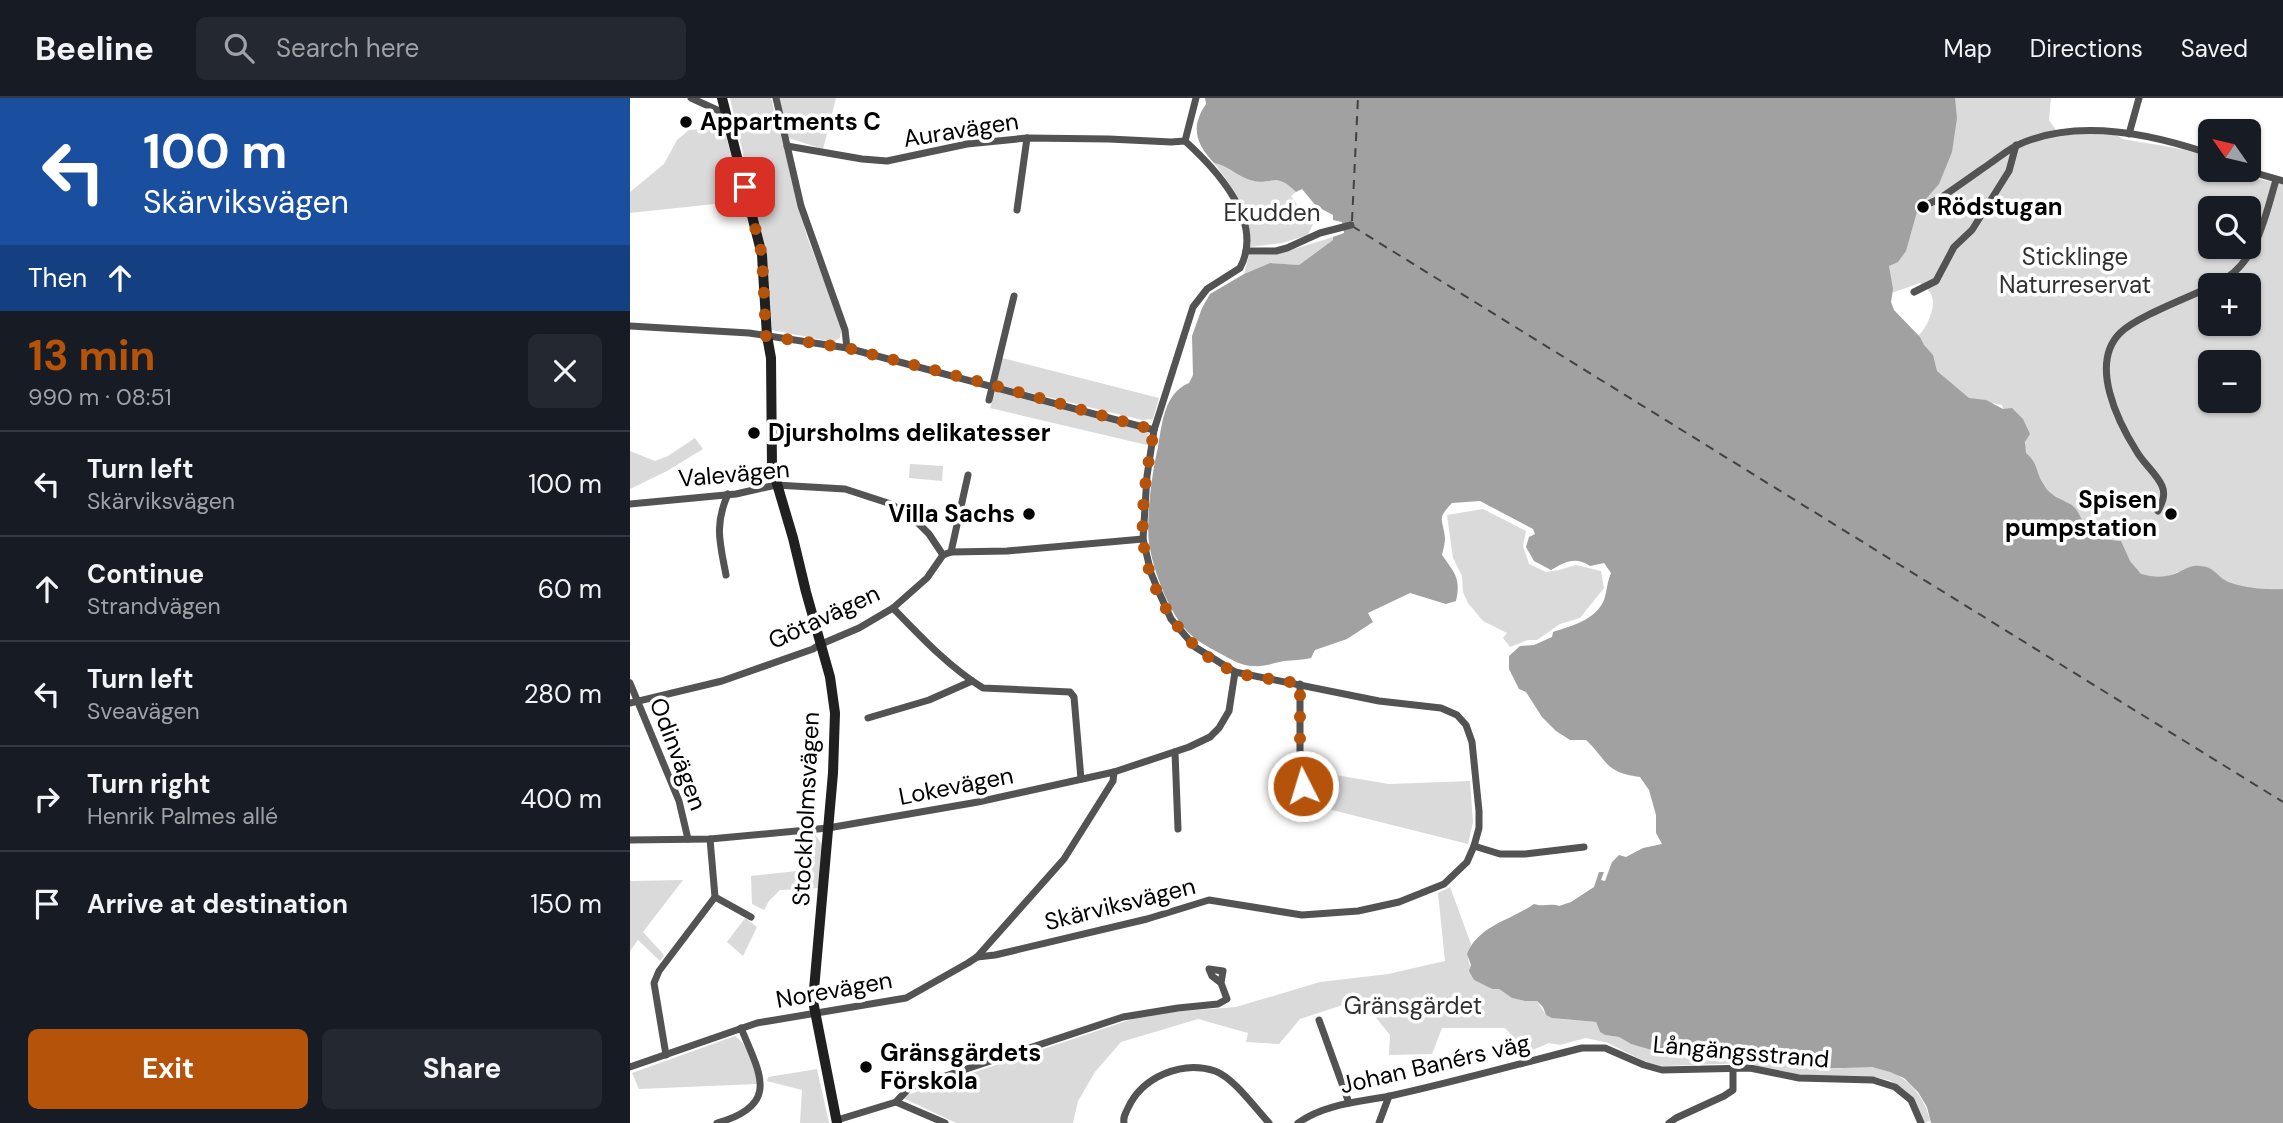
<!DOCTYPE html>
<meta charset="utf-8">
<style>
:root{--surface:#171b24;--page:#242831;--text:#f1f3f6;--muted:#9ea1a6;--line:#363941;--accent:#b45309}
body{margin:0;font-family:"DM Sans",sans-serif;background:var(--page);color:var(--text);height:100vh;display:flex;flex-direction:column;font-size:26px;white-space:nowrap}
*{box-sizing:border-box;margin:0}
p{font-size:23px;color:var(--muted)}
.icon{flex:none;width:38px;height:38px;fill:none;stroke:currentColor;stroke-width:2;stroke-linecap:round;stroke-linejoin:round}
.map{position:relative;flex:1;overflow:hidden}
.side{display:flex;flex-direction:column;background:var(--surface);width:630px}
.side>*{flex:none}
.guide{background:#1a4fa0;color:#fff;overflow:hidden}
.needle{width:46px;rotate:304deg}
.buttons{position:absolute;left:1568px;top:21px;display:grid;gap:14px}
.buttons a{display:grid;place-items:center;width:63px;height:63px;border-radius:10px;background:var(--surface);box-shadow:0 2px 5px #0004;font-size:35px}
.pin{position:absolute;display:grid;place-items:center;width:60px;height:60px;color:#fff;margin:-30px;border-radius:14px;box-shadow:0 4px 10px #0006}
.me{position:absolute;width:77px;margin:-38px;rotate:355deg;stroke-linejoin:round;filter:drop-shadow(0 0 5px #0008)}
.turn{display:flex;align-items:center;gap:24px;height:147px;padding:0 28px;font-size:32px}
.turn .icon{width:91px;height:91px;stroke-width:2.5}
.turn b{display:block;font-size:49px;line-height:60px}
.then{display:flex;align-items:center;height:66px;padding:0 28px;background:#0003;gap:14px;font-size:26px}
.round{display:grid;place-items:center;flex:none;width:74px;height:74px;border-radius:10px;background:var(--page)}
.summary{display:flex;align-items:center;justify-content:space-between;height:119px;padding:0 28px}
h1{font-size:42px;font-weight:700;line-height:52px;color:var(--accent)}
.button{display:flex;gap:14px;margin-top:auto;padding:14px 28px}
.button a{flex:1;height:80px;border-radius:10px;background:var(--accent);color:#fff;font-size:28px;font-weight:700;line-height:80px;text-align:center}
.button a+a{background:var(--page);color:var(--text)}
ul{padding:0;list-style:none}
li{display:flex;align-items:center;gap:21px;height:105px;padding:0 28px;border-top:2px solid var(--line)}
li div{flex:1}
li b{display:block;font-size:26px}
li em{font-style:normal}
header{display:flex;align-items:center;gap:42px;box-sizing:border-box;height:98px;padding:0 35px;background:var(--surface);border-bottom:2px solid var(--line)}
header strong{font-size:33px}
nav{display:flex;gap:38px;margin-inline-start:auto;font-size:24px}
.search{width:490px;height:63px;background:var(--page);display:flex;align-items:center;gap:18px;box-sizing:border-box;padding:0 24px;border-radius:10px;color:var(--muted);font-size:26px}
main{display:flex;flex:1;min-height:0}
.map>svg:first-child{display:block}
.green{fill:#dadada;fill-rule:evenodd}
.water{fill:#a1a1a1}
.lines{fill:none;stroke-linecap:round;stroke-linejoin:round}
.ferry{stroke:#424242;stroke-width:2;stroke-dasharray:9 7;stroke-linecap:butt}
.street{stroke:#535353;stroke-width:7}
.secondary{stroke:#202020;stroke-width:10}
.route{stroke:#b45309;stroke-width:12;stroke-dasharray:0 21.6}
.poi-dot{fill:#000;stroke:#fff;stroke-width:2.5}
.labels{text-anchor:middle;stroke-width:7;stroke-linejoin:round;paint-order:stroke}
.poi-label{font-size:24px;font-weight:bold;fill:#000;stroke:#fff;text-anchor:start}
.street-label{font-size:24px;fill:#000;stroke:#fff}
.park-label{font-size:24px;fill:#313131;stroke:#fff}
</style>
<header>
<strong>Beeline</strong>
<div class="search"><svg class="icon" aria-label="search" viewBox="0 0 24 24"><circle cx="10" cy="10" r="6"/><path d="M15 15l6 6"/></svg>Search here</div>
<nav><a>Map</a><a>Directions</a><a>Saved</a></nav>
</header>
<main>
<section class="side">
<div class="guide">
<div class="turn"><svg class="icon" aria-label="left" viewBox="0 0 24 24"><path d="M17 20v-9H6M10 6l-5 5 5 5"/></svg><div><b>100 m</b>Skärviksvägen</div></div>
<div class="then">Then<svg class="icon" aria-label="ahead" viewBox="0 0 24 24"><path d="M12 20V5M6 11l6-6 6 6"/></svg></div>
</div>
<div class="summary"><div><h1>13 min</h1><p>990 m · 08:51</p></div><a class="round"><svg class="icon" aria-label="close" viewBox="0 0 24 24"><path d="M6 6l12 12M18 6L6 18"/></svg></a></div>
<ul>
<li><svg class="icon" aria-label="left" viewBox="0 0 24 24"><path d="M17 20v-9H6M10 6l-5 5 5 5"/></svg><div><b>Turn left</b><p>Skärviksvägen</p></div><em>100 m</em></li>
<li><svg class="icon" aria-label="ahead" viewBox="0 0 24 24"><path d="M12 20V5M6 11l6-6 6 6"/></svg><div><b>Continue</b><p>Strandvägen</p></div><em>60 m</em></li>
<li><svg class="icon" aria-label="left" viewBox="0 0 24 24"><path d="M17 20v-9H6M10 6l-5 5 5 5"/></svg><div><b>Turn left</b><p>Sveavägen</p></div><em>280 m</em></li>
<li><svg class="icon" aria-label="right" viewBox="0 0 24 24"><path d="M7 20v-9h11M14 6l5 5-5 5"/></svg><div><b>Turn right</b><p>Henrik Palmes allé</p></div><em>400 m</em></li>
<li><svg class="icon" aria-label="arrive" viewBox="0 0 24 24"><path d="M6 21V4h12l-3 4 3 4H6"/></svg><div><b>Arrive at destination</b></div><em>150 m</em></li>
</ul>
<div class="button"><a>Exit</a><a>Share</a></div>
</section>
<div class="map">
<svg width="1653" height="1025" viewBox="0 0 1653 1025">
<rect width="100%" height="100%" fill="#fff"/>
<g class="green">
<polygon points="100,0 141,0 177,139 212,228 210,240 203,244 142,232 137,158"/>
<polygon points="148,0 206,0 193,51 158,40"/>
<path d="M1320,0H1421L1419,22L1426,32L1425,37L1431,35C1450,35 1476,30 1493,41C1521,47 1554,48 1580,61V72H1605L1628,81L1653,86V495L1621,494L1548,474L1535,479H1531L1528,481L1507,477L1482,444L1470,443L1427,399L1416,393L1394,355L1397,334L1376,311H1373L1372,307L1336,300L1306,275L1287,239C1296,232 1306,210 1302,198C1300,193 1294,188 1290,185L1256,197L1257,170ZM1580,110H1619V149H1580ZM1580,187H1619V226H1580ZM1580,264H1619V303H1580Z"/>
<polygon points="86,30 95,34 113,103 0,115 0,94 34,66 47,42 59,32"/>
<path d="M584,65C597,67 607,78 620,82C642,89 644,72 666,94L661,98L669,110L684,124L678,137L652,145L620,149C616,112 607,94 584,65Z"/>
<polygon points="703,139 703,142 669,167 640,165 614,176 619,157 648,156"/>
<polygon points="372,260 529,300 523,321 512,322 365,286"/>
<polygon points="366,291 512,330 519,335 517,347 360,310"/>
<polygon points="65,340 73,351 37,373 0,391 0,353 25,363 38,358"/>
<polygon points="280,366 313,368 312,383 279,380"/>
<polygon points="853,411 896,433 893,448 899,466 916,474 929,472 946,467 971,473 974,490 950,520 930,526 907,542 898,542 880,549 873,540 877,535 853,523 838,505 833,494 832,478 823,460 817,417"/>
<polygon points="676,672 759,686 840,683 843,724 838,746 670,704 671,697 676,695 678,689"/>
<polygon points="180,737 186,738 193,748 189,790 150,792 139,803 134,812 122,806 121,778 176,772"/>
<polygon points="53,782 13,834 34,857 30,863 8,842 0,853 0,783"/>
<path d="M820,789L841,846L838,861L844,882L862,891H869L882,900L895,903H907L916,917L931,921L966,924L970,934L975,937L989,939L1001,946L1031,950L1057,958L1092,956L1095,953L1113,955L1123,951C1129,953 1133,955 1138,958C1150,965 1171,969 1185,971C1203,973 1222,968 1240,969C1271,971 1294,994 1300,1023L1294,1025L1286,1006L1276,993L1261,983L1246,979L1205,980L1160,976L1117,965L1033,968L1018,965L978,945L956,940L930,947L919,945L898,954L875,930H812L802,956L759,957L760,937L731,901L670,921L649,946L616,944L618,935L568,921L491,944L465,974L448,1003L443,1025H326L271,999L517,916L606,909L690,884L758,876L815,863L808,795Z"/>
<polygon points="115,820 127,829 113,858 97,844"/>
<path d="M105,938C118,947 127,970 127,986L9,991L2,975Z"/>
<polygon points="187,971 199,1025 170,1025 172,992 137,983 138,979"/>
</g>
<path class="water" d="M575,0H1325L1327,20L1322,54L1309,86L1288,110L1276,153L1268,164L1259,168L1263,191L1261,204L1264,212L1290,239L1294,247L1303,257L1307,273L1339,300L1356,302L1373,311L1382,310L1393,321L1400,336L1395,344L1396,355C1409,366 1405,374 1414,387C1419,397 1431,401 1440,406C1449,411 1450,421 1456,428C1464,437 1479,443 1491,443L1500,463L1511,476C1523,479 1532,480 1544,476C1553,473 1560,466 1570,468C1583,469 1585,475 1593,481C1606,490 1638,492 1653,491V1025H1301L1297,1009L1288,994L1274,980L1260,974L1242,969L1186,971L1139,959L1123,951L1113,955L1096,953L1093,956L1057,958L1049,954L1025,949L1022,952L1001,946L989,939L975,937L970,934L966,924L922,920L916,917L913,909L907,903H895L882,900L869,891H862L844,882L839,873L841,867L837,856C849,827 880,823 904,806C913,809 921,805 929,808L941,804L964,789L969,774H974L971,782L975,783L982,764L989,757L996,759L1013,750L1032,746L1026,735V717L1019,692L1010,679C974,674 979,664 956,642H940L926,633L912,619L896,594L889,591L879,571V558L890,548L904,547L922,539L923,534C941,528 966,522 974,502C977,493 977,484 981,475L974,465L960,468C945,458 935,464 921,472L904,463L896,449L899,439L905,436L903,431L850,403L822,405C806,422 813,420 815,440C815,446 813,452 812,457C825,475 831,481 826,503L816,506L780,495L738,515L743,524L717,541L685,552L681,560C672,562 663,562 654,563C644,565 634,569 623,568C612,568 602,562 593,557C582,551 570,545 561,537C540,519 523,472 519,445C516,419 522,375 528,349C532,326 534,295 559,285L563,277L562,238L572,210L580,196L614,176L640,165L669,167L703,142V139L714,135L712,124L703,122V117L686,108L672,91L666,94C644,72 642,89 620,82C607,78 597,67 584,65C566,46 560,29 576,6Z"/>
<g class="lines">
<g class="ferry">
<polyline points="722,123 728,0"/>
<polyline points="722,128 1653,704"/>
</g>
<g class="street">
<polyline points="61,0 96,16"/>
<polyline points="146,0 171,108 215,232 217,250"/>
<polyline points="1499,36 1509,0"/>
<polyline points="555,43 566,0"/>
<polyline points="157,48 232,61 257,63 337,46 397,40 479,41 541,44 555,43"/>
<polyline points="1615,72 1653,83"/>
<path d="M1298,106L1309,101C1327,89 1345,76 1362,64C1371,58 1380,50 1390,46C1449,20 1522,36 1580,56"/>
<polyline points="387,112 397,40"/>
<polyline points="616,153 646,153 657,150 690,135 721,127"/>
<path d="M1585,187C1627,167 1634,122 1646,82"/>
<polyline points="1284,194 1306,183 1324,149 1342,132 1379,73 1386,47"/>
<polyline points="0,228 119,235 217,250 524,332"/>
<polyline points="359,302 384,198"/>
<polyline points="0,406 106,396 146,387 215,391 261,406 285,422 299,436 313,457"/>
<path d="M1528,413C1532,405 1536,397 1532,388C1527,376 1514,366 1507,354C1488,324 1459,266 1490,235C1506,219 1557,200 1580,189"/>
<polyline points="321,454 338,377"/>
<path d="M96,477C90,445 84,427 98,396"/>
<path d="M263,510C290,538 319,569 353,590L440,594L444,599L451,681"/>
<polyline points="0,585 49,703 58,741"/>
<polyline points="670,586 670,677 673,689"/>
<polyline points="0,605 92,583 183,551 189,547 229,530 263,510 297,480 313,457 321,454 377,453 513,441"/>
<polyline points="238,620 299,602 342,583"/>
<polyline points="545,654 548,731"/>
<polyline points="0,742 80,741 198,730 348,704 484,674 559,649 580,639 589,630 599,613 605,574"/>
<polyline points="844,748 870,756 895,756 954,749"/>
<polyline points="85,799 121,819"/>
<path d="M347,859L365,857L517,821L579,802L672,817L728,813L769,804L814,786L837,764L844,748L849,730V713L842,644L836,627L827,617L811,610L749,603L605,574L565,549L541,521L528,492L521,475L513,441L517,378L524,332L563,209L577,191L610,170C635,123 587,72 555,43"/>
<polyline points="689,922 719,1005"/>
<polyline points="36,957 24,885 29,873 85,799 80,741"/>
<polyline points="0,969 127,925 276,900 338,865 347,859 434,761 483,683 484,674"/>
<polyline points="266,1004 279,990 493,919 548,910 588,906 597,901 591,885 593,873 579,871 582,878 591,885"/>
<polyline points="207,1022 266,1004 315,1025"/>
<path d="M87,1025C151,1007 130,976 111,930"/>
<path d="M494,1025C493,1019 495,1016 498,1010C512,979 552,962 585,973C604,980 625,1010 639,1025"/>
<path d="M668,1025C694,1006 729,1004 760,998C824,984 888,966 952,950H975L1014,967L1032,972L1120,970L1169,980L1243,982L1265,989L1281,1002L1291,1025"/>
<polyline points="749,1025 759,998"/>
<polyline points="1039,1025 1046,1020 1094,998 1103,992 1103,971"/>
</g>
<polyline class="secondary" points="92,0 132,157 137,238 141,260 142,369 163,440 176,494 200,579 205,615 203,675 183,903 207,1025"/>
</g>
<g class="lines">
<path class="route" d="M115,89L132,157L136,238L217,250L363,287L524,332C518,367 511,404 513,439C516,492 555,556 606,574C626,581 649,581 670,586V677L673,688"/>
</g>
<g class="poi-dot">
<circle cx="56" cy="24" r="7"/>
<circle cx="1293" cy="109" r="7"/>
<circle cx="124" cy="335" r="7"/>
<circle cx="399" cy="416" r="7"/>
<circle cx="1541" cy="416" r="7"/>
<circle cx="236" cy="969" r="7"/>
</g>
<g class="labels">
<g class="poi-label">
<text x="70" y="32">Appartments C</text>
<text x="1307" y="117">Rödstugan</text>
<text x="138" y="343">Djursholms delikatesser</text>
<text x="1527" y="410" text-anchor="end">Spisen<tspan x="1527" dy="28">pumpstation</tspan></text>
<text x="385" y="424" text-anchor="end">Villa Sachs</text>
<text x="250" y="963">Gränsgärdets<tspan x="250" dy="28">Förskola</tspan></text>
</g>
<g class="street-label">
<text transform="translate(331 32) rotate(-9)" y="8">Auravägen</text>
<text transform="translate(104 376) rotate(-5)" y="8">Valevägen</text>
<text transform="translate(194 519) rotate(-25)" y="8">Götavägen</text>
<text transform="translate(48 656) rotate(69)" y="8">Odinvägen</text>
<text transform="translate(326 688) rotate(-11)" y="8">Lokevägen</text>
<text transform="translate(176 711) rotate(-87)" y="8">Stockholmsvägen</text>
<text transform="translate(490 806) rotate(-14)" y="8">Skärviksvägen</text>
<text transform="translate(204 892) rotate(-10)" y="8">Norevägen</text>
<text transform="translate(1111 954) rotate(5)" y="8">Långängsstrand</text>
<text transform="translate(805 966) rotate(-13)" y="8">Johan Banérs väg</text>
</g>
<g class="park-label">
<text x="642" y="123">Ekudden</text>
<text x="1445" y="167">Sticklinge<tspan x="1445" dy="28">Naturreservat</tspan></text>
<text x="783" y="916">Gränsgärdet</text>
</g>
</g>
</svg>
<div class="buttons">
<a><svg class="needle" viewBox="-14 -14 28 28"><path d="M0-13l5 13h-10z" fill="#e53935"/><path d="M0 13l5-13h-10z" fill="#9ea1a6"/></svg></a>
<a><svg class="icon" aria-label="search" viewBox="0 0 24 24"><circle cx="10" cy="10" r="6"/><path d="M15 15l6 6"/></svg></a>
<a>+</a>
<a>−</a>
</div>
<div class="pin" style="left:115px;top:89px;background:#d93025"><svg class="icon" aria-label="arrive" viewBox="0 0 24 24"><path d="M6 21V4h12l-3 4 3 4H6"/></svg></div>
<svg class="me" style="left:673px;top:688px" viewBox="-20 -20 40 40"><circle r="17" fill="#b45309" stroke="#fff" stroke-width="3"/><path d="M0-11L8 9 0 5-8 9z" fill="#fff"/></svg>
</div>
</main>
